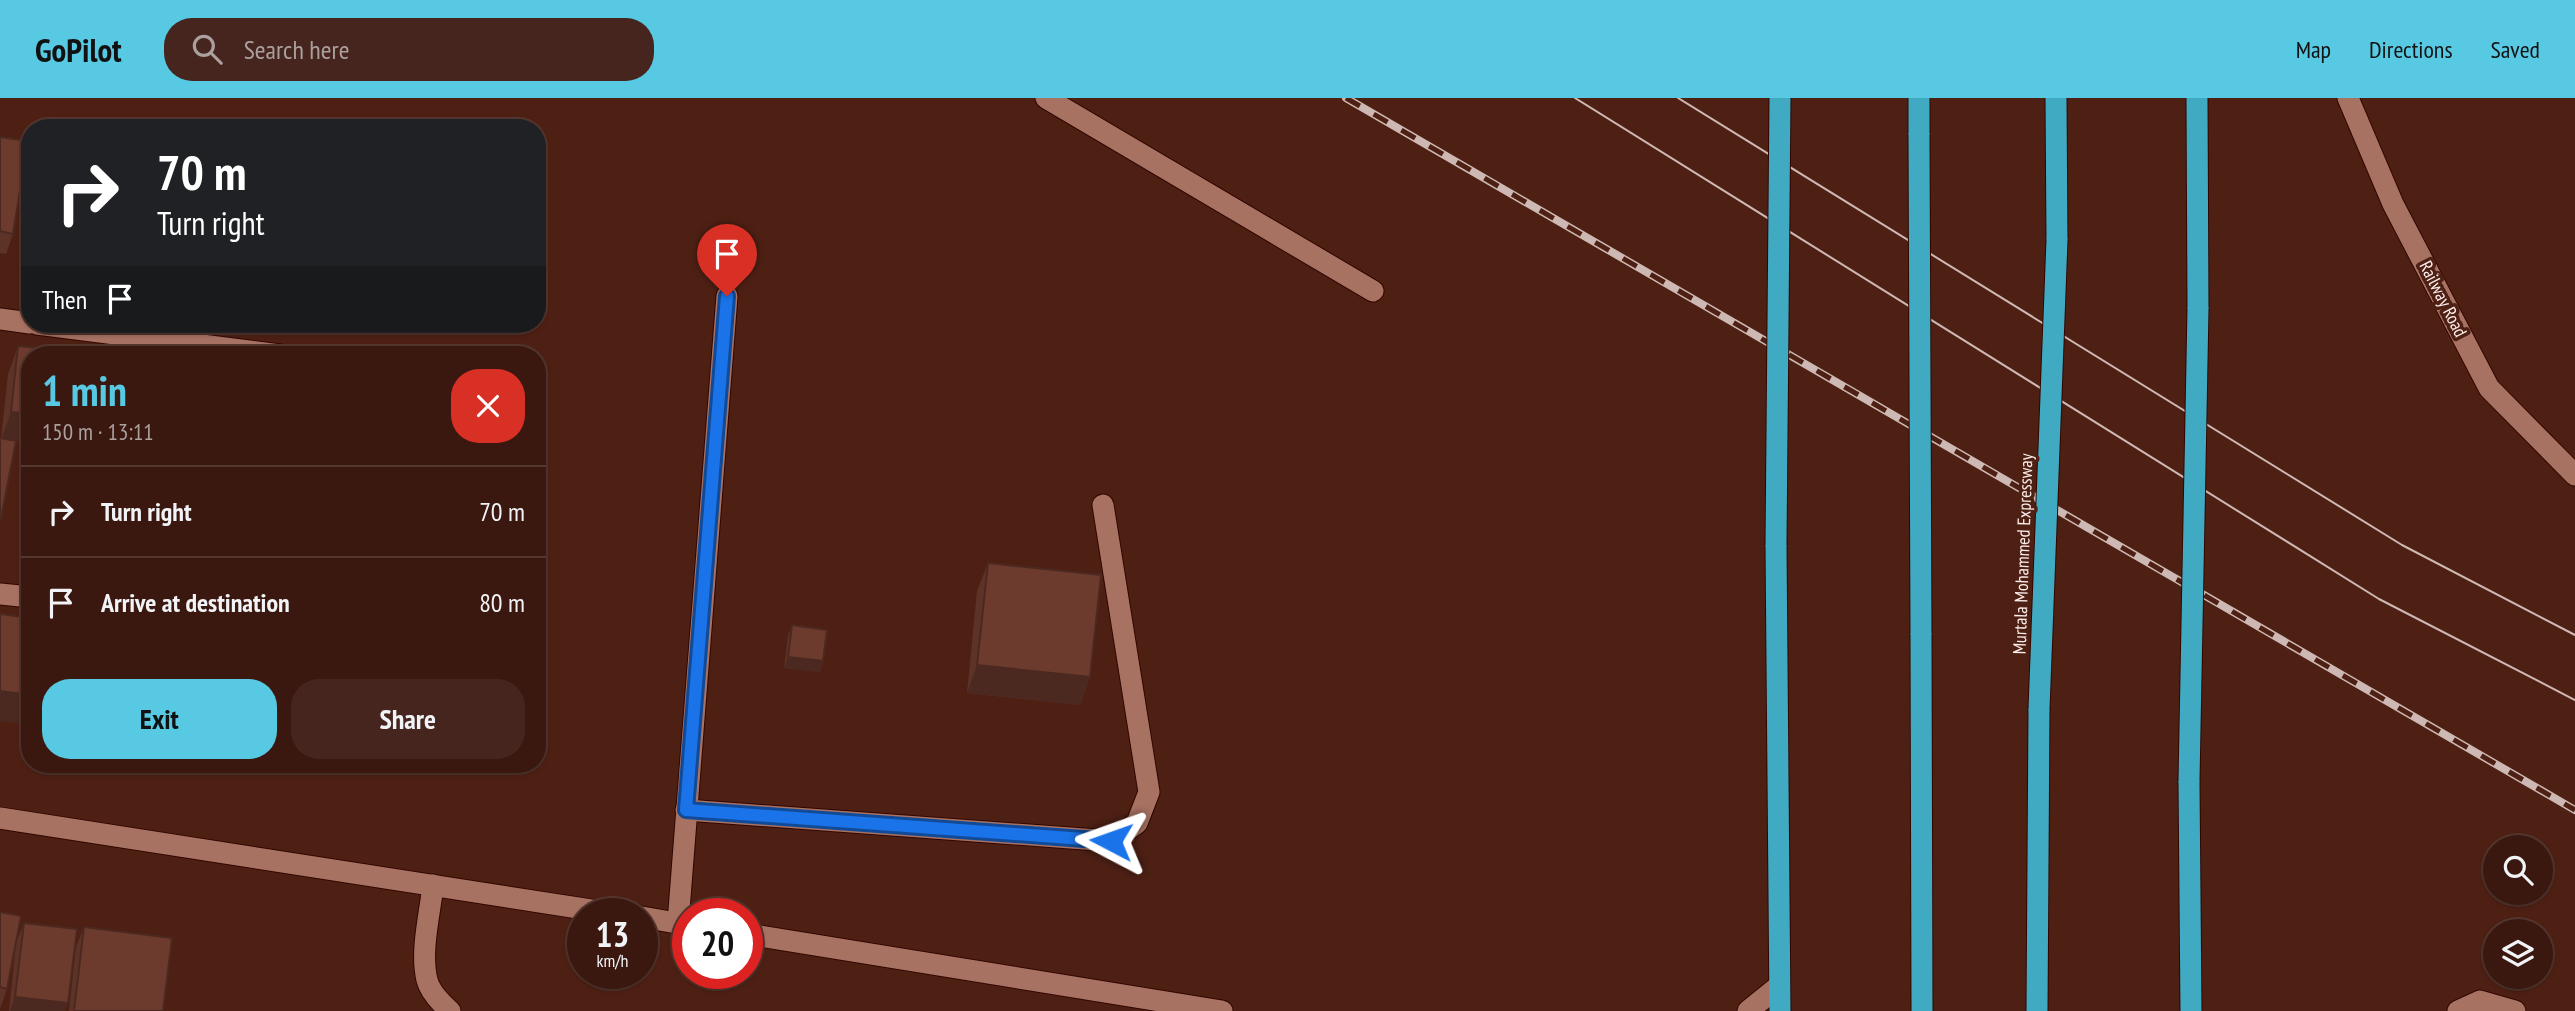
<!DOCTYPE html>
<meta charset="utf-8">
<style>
:root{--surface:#3a180f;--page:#45251d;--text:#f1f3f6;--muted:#aba09e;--line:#54372f;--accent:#58c9e3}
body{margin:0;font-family:"PT Sans Narrow",sans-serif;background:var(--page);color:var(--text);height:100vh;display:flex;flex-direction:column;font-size:26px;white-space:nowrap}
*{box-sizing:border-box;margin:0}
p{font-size:23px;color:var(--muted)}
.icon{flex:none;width:38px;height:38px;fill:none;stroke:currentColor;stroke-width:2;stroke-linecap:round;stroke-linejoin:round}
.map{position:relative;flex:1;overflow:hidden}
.sheet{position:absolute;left:21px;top:248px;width:525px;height:427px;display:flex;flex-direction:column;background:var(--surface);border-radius:28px;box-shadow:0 2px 5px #0004,0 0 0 2px var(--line)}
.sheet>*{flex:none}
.banner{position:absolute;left:21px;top:21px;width:525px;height:214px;border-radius:28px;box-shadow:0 2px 5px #0004,0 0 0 2px var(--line);background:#202124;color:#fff;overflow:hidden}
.controls{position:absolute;left:2483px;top:737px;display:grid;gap:14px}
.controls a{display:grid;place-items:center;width:70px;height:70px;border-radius:50%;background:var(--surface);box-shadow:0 2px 5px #0004,0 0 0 2px var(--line);font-size:35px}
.speed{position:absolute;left:567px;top:800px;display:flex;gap:14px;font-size:35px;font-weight:700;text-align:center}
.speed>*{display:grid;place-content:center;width:91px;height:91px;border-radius:50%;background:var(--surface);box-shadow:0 2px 5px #0004,0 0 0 2px var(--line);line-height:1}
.speed small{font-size:18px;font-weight:400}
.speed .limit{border:10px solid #d22;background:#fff;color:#111}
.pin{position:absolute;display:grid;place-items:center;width:60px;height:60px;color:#fff;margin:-72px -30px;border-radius:50% 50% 50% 0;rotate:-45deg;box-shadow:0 0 7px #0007}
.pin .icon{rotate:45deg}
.me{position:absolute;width:77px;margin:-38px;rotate:274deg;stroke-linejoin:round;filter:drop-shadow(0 0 5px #0008)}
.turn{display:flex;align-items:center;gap:24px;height:147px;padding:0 21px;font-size:32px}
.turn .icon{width:91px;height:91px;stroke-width:2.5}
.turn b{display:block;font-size:49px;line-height:60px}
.then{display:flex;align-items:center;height:66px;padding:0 21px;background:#0003;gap:14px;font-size:26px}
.round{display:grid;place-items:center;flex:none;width:74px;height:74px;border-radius:28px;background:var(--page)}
.overview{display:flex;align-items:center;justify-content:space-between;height:119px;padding:0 21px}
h1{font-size:42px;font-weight:700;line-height:52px;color:var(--accent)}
.button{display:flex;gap:14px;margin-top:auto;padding:14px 21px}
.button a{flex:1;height:80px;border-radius:28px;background:var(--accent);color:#111;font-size:28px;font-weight:700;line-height:80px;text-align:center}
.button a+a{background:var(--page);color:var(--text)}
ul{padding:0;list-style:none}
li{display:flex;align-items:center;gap:21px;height:91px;padding:0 21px;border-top:2px solid var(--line)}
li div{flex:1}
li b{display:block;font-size:26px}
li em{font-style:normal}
header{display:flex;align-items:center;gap:42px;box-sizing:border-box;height:98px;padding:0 35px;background:var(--accent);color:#111}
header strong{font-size:33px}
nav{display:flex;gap:38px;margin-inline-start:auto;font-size:24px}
.search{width:490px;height:63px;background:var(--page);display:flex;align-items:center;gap:18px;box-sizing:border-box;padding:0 24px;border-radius:28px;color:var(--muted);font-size:26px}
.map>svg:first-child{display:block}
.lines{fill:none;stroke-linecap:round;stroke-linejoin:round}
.lane-casing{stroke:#320600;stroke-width:23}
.street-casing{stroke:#320600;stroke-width:23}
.highway-casing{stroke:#320600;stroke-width:23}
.lane{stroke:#a87263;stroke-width:21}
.street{stroke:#a87263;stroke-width:21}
.highway{stroke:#40aac2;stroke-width:21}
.tram{stroke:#ceb8b3;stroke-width:2}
.rail-casing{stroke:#ceb8b3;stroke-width:8}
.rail{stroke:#4e2014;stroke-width:5;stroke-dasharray:16;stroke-linecap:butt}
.highway-bridge-casing{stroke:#320600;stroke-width:23;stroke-linecap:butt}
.highway-bridge{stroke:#40aac2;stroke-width:21}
.wall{fill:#5d3328}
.shaded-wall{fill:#4c2920}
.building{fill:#6c3b2e;stroke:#4c2920;stroke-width:2}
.route-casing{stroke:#114b97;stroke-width:18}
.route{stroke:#1a73e8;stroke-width:12}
.labels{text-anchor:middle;stroke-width:7;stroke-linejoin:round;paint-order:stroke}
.street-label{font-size:18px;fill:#fbeeeb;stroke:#4e2014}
</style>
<header>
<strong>GoPilot</strong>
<div class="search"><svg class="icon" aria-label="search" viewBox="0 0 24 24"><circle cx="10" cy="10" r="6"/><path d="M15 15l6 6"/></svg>Search here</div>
<nav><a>Map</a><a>Directions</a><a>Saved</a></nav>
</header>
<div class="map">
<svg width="2575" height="913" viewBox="0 0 2575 913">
<rect width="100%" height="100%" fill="#4e2014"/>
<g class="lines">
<g class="lane-casing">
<g id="lane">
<polyline points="1046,0 1373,193"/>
<polyline points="0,221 30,225"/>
<polyline points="37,226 280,257"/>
<polyline points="0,496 30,499"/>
<polyline points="686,712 1111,743 1137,725 1149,694 1103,407"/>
<polyline points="678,825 727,198"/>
</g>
</g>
<g class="street-casing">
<g id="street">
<polyline points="2348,0 2393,106 2489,290 2575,377"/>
<polyline points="0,720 617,816"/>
<path d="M433,787C430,816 420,853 427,882C430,894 441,905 450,913"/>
<polyline points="642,819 688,827"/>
<polyline points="747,836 1222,913"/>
<polyline points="1748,913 1779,888"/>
<polyline points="2458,913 2480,903 2515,913"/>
</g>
</g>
<g class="highway-casing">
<g id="highway">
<polyline points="1919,0 1919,37"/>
<polyline points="2056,0 2057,142"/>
<polyline points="2197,0 2198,211"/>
<polyline points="1776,447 1780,913"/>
<polyline points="1921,535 1922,913"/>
<polyline points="2189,683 2191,913"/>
<polyline points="2037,913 2039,611"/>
</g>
</g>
<use href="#lane" class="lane"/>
<use href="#street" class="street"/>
<use href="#highway" class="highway"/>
<g class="tram">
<polyline points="1575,0 2379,501 2575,602"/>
<polyline points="1678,0 2402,447 2575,537"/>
</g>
<g class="rail-casing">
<polyline id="rail" points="1346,0 2575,712"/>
</g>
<use href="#rail" class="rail"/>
<g class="highway-bridge-casing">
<g id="highway-bridge">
<polyline points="1919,37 1921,535"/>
<polyline points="1776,447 1780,0"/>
<polyline points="2039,611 2057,142"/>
<polyline points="2189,683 2198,211"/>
</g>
</g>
<use href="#highway-bridge" class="highway-bridge"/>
</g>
<g class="wall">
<polygon points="0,39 13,136 6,156 0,155"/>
<polygon points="30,126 30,164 24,162"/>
<polygon points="18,248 13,343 0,423 0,340 1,341 8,276"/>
<polygon points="30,389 30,443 22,442"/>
<polygon points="988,465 1090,579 1080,607 967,595 977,493"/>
<polygon points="792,527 823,563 820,574 784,570 788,538"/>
<polygon points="316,667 339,667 338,670"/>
<polygon points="0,814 7,891 0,911"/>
<polygon points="24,825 65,913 9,913 16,845"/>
<polygon points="84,829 163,913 69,913 76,849"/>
</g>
<g class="shaded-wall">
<polygon points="11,314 30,316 30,344 1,341"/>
<polygon points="788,559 823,563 820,574 784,570"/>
<polygon points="977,567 1090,579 1080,607 967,595"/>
<polygon points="0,593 30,597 30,627 0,623"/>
<polygon points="15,899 68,905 65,913 10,913"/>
</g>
<g class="building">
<polygon points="0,39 28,43 13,136 0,133"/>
<polygon points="18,248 106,257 30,257 30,316 11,314"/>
<polygon points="0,340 16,343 1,420 0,420"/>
<polygon points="988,465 1101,477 1090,579 977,567"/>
<polygon points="0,516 30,520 30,597 0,593"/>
<polygon points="792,527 827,532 823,563 788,559"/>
<polygon points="0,814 21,818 7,891 0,889"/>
<polygon points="24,825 77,831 68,905 15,899"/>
<polygon points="84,829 172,840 163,913 74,913"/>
</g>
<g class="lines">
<g class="route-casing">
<polyline id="route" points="727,198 686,712 1111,743"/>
</g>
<use href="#route" class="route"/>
</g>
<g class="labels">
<g class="street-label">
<text transform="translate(2443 201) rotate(63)" y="6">Railway Road</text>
<text transform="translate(2023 456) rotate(-88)" y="6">Murtala Mohammed Expressway</text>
</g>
</g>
</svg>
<div class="controls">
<a><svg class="icon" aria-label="search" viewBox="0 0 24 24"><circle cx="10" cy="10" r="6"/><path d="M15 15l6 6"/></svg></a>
<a><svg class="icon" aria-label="layers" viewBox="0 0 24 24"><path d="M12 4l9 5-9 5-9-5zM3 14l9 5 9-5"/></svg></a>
</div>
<div class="speed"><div>13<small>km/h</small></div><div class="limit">20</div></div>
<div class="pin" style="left:727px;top:198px;background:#d93025"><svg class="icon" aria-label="arrive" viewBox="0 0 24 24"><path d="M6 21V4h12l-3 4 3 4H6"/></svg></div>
<svg class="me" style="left:1111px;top:743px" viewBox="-20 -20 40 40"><path d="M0-17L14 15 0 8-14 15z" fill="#1a73e8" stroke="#fff" stroke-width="4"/></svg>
<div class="banner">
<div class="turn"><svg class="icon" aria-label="right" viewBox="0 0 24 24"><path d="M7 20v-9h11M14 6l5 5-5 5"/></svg><div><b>70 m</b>Turn right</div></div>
<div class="then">Then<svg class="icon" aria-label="arrive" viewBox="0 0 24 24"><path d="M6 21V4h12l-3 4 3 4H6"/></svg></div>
</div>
<section class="sheet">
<div class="overview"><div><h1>1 min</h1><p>150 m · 13:11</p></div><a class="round" style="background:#d93025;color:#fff"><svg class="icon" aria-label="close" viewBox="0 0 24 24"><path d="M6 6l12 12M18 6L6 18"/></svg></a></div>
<ul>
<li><svg class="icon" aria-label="right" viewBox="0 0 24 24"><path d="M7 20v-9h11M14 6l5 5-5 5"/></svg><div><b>Turn right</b></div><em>70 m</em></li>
<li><svg class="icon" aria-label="arrive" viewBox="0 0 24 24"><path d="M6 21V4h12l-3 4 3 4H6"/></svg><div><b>Arrive at destination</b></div><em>80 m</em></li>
</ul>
<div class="button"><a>Exit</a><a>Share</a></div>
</section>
</div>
